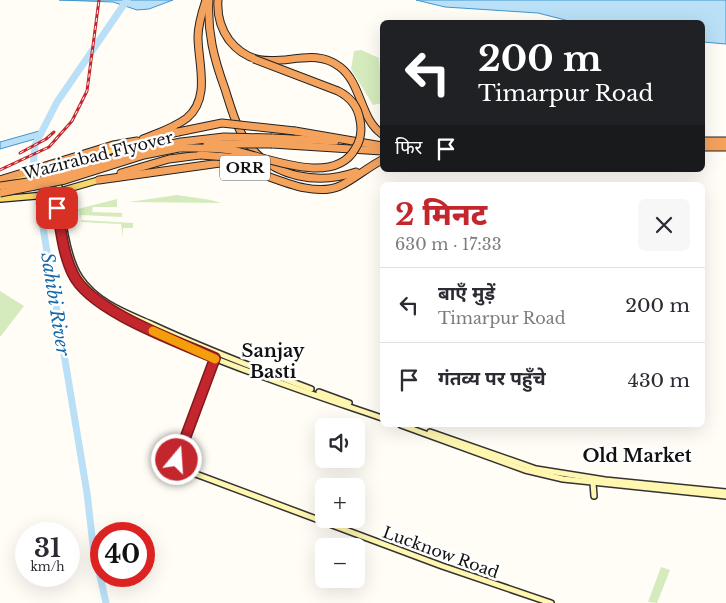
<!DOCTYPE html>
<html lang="hi">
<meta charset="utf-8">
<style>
:root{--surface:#fff;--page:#f7f7f7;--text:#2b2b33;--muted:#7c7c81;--line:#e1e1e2;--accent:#c4262e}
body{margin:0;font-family:"Libre Baskerville","Noto Sans Devanagari",serif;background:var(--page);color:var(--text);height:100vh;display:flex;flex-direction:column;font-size:19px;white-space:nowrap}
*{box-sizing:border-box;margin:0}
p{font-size:16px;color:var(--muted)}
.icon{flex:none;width:28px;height:28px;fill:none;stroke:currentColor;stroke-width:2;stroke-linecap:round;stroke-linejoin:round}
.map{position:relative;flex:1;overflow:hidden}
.details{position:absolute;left:380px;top:182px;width:325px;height:245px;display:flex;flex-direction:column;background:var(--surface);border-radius:8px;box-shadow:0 5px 20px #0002}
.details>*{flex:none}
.banner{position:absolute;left:380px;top:20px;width:325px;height:152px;border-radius:8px;box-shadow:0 5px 20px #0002;background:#202124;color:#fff;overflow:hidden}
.tools{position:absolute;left:315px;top:418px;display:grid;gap:10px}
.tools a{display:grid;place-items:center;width:50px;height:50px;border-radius:8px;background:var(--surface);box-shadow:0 5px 20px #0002;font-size:25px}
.speed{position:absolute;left:15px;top:522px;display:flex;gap:10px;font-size:25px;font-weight:700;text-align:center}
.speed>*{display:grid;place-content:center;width:65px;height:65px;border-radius:50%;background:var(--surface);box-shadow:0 5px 20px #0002;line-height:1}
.speed small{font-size:12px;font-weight:400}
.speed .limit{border:8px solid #d22;background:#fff;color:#111}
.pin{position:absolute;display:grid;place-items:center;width:42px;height:42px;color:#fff;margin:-21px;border-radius:10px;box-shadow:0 2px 8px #0006}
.me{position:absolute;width:55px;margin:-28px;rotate:18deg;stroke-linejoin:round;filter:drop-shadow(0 0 4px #0008)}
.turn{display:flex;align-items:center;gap:18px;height:105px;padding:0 15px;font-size:22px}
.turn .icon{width:65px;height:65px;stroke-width:2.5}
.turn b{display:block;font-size:35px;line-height:42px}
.then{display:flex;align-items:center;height:48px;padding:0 15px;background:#0003;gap:10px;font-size:19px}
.round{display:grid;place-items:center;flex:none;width:52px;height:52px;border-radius:8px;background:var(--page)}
.overview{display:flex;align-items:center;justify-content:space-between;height:85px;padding:0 15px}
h1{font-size:30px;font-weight:800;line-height:38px;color:var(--accent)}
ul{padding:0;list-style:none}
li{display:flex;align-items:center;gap:15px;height:75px;padding:0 15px;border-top:1px solid var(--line)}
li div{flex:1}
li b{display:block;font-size:19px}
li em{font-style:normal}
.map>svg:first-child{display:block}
.green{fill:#d5ebbd}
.water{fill:#b9e0f7;stroke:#3f96cf}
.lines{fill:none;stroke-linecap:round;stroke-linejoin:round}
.canal{stroke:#b9e0f7;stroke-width:4}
.river{stroke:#b9e0f7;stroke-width:7}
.secondary-casing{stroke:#333;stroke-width:8}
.primary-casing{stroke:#222;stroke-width:8}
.highway-casing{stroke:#222;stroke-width:9}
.secondary{stroke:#fff6b0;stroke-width:5}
.primary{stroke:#f9d66b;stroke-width:5.5}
.highway{stroke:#f5a25d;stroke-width:7}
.rail-casing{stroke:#c4262e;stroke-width:3}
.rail{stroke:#fff;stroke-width:1;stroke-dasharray:4;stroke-linecap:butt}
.highway-bridge-casing{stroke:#222;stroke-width:9;stroke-linecap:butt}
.highway-bridge{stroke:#f5a25d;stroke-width:7}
.route-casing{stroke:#7f191e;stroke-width:12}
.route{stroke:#c4262e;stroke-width:9}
.slow{stroke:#f59e0b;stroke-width:9}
.labels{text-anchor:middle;stroke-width:5;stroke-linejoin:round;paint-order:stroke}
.shield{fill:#fff;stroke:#585858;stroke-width:1}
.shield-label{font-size:15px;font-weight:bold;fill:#111}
.street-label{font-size:16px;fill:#111;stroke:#fff}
.water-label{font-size:18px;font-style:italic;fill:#1768a6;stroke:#fff}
.neighbourhood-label{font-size:18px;font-weight:bold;fill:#111;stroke:#fff}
</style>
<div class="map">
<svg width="726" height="603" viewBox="0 0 726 603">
<rect width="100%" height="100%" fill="#fffdf5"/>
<g class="green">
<polygon points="361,50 379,58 382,103 373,105 351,69 354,51"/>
<polygon points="177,195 211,200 221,203 129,202"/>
<polygon points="117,199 117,207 93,207 92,212 122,213 122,217 81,215 80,220 133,223 133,228 123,228 123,238 121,224 81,222 78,209"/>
<polygon points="0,291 24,306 0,337"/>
<polygon points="661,567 670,570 657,603 648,602"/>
</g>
<g class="water">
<polygon points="59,0 173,0 149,9 137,10 113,2"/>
<polygon points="416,0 726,0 726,44 703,42 702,22 573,22 538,13 445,7"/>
<polygon points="39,131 35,139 0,149 0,142"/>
</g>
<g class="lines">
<polyline class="canal" points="34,137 41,135"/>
<polyline class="river" points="106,603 93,545 87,493 33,167 35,145 57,102 127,0"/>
<g class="secondary-casing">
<g id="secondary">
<path d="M58,178C61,207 64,254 80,278C97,303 126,313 153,325C205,349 257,369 311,389"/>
<path d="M52,180C55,205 62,256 74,277C104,329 319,396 382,418"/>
<polyline points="217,354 177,456 178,464 185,470 442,566 551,603"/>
<polyline points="319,392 349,403"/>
<polyline points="401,425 525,470 563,479 726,496"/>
<polyline points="430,432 536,469 605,480 726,492"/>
<polyline points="593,483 594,496"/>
</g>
</g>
<g class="primary-casing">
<g id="primary">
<polyline points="12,179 51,172 130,144"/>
<polyline points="0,199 47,195 99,180"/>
</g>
</g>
<g class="highway-casing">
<g id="highway">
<path d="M209,0C207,32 214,59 225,89C231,108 237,130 249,145C274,178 319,185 356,172"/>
<path d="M218,0C217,14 221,29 229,40C264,84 306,40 340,67C362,84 360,119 382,134"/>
<polyline points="295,131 382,146"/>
<polyline points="160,136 178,132"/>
<polyline points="272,138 335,141"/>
<path d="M143,139C158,133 174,128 187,118C211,98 198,63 198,37C198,25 202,12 206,0"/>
<polyline points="702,141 726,141"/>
<polyline points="272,144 382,151"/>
<polyline points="702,147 726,147"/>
<polyline points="121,173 169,159 200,155"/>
<polyline points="0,180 113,145 137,141"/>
<path d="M99,180L220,163C257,165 304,201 340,186C353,180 368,167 382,160"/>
</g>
</g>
<use href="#secondary" class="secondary"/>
<use href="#primary" class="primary"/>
<use href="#highway" class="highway"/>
<g class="rail-casing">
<g id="rail">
<polyline points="20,153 46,139 54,132"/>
<polyline points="0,170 49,147 72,121 87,91 99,0"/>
</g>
</g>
<use href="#rail" class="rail"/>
<g class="highway-bridge-casing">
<g id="highway-bridge">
<polyline points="178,132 222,123 295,131"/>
<polyline points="207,144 272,144"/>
<path d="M181,148C198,148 214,147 231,150C265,156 333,188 355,149C361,140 362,130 360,120C358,107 350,97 338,91L254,59"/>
<polyline points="200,155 254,159"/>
<polyline points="0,186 48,179 141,150 181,142 224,137 272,138"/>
<polyline points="0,193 65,180 144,155 184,147"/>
</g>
</g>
<use href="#highway-bridge" class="highway-bridge"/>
</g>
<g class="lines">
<g class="route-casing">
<path id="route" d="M57,208C61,230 63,254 73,274C90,311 179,342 215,358L177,460"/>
</g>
<use href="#route" class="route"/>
<polyline class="slow" points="153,331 215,359"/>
</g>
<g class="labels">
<rect class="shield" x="220" y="155.5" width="50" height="25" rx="4"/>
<g class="shield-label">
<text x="245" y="173">ORR</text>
</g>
<g class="street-label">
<text transform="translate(98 155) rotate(-14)" y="6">Wazirabad Flyover</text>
<text transform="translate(441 552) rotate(20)" y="6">Lucknow Road</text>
</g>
<g class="water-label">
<text transform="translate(55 304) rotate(81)" y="6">Sahibi River</text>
</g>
<g class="neighbourhood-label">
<text x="273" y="357">Sanjay<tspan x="273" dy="21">Basti</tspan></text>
<text x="637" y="462">Old Market</text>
</g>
</g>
</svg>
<div class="tools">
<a><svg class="icon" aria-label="sound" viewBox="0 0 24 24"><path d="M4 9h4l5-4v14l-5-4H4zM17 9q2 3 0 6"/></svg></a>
<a>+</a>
<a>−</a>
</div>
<div class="speed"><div>31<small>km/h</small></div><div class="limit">40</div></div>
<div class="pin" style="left:57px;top:208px;background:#d93025"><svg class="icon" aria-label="arrive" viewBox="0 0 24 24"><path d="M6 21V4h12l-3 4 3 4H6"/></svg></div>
<svg class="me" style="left:177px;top:460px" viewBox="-20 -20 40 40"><circle r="17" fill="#c4262e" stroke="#fff" stroke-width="3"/><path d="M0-11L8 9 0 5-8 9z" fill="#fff"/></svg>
<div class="banner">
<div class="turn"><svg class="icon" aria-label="left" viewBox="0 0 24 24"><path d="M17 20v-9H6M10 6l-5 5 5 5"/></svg><div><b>200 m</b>Timarpur Road</div></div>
<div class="then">फिर<svg class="icon" aria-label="arrive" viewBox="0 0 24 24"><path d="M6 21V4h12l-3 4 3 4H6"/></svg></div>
</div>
<section class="details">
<div class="overview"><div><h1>2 मिनट</h1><p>630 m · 17:33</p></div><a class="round"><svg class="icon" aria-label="close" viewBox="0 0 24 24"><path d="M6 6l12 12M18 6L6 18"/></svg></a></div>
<ul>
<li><svg class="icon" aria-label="left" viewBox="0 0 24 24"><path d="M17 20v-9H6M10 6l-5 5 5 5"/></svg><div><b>बाएँ मुड़ें</b><p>Timarpur Road</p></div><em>200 m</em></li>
<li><svg class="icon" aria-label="arrive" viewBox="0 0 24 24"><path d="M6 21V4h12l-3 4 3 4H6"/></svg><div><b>गंतव्य पर पहुँचे</b></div><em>430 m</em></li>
</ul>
</section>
</div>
